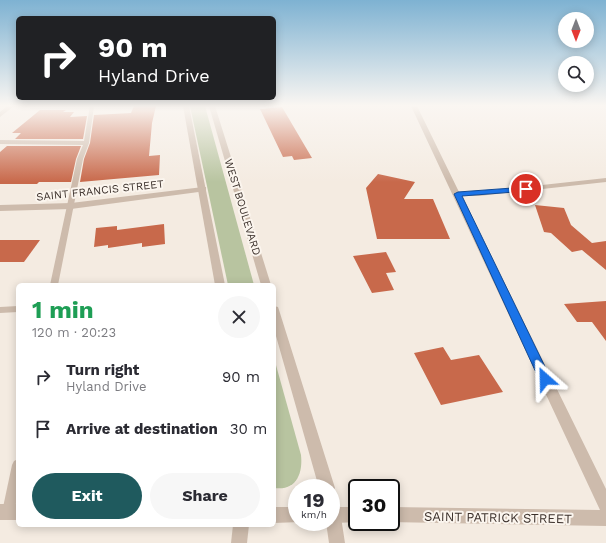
<!DOCTYPE html>
<meta charset="utf-8">
<style>
:root{--surface:#fff;--page:#f7f7f7;--text:#2b2b33;--muted:#7c7c81;--accent:#1f5a5e}
body{margin:0;font-family:"Work Sans",sans-serif;background:var(--page);color:var(--text);height:100vh;display:flex;flex-direction:column;font-size:15px;white-space:nowrap}
*{box-sizing:border-box;margin:0}
p{font-size:13px;color:var(--muted)}
.icon{flex:none;width:22px;height:22px;fill:none;stroke:currentColor;stroke-width:2;stroke-linecap:round;stroke-linejoin:round}
.map{position:relative;flex:1;overflow:hidden}
.details{position:absolute;left:16px;top:283px;width:260px;height:244px;display:flex;flex-direction:column;background:var(--surface);border-radius:6px;box-shadow:0 2px 10px #0003}
.details>*{flex:none}
.top-card{position:absolute;left:16px;top:16px;width:260px;height:84px;border-radius:6px;box-shadow:0 2px 10px #0003;background:#202124;color:#fff;overflow:hidden}
.needle{width:26px;rotate:180deg}
.controls{position:absolute;left:558px;top:12px;display:grid;gap:8px}
.controls a{display:grid;place-items:center;width:36px;height:36px;border-radius:50%;background:var(--surface);box-shadow:0 2px 10px #0003;font-size:20px}
.speed{position:absolute;left:288px;top:479px;display:flex;gap:8px;font-size:20px;font-weight:700;text-align:center}
.speed>*{display:grid;place-content:center;width:52px;height:52px;border-radius:50%;background:var(--surface);box-shadow:0 2px 10px #0003;line-height:1}
.speed small{font-size:10px;font-weight:400}
.speed .limit{border:2px solid #111;border-radius:6px;background:#fff;color:#111}
.pin{position:absolute;display:grid;place-items:center;width:34px;height:34px;color:#fff;margin:-17px;border:2px solid #fff;border-radius:50%;box-shadow:0 1px 4px #0007}
.me{position:absolute;width:44px;margin:-22px;rotate:335deg;stroke-linejoin:round;filter:drop-shadow(0 0 3px #0008)}
.turn{display:flex;align-items:center;gap:14px;height:84px;padding:0 16px;font-size:18px}
.turn .icon{width:52px;height:52px;stroke-width:2.5}
.turn b{display:block;font-size:28px;line-height:34px}
.round{display:grid;place-items:center;flex:none;width:42px;height:42px;border-radius:21px;background:var(--page)}
.summary{display:flex;align-items:center;justify-content:space-between;height:68px;padding:0 16px}
h1{font-size:24px;font-weight:700;line-height:30px;color:#1e9e55}
.primary-button{display:flex;gap:8px;margin-top:auto;padding:8px 16px}
.primary-button a{flex:1;height:46px;border-radius:24px;background:var(--accent);color:#fff;font-size:16px;font-weight:700;line-height:46px;text-align:center}
.primary-button a+a{background:var(--page);color:var(--text)}
ul{padding:0;list-style:none}
li{display:flex;align-items:center;gap:12px;height:52px;padding:0 16px}
li div{flex:1}
li b{display:block;font-size:15px}
li em{font-style:normal}
.map>svg:first-child{display:block}
.green{fill:#b8c4a0}
.building{fill:#c8694b}
.lines{fill:none;stroke-linecap:round;stroke-linejoin:round}
.service{fill:#cdbbac;fill-rule:evenodd}
.minor{fill:#cdbbac;fill-rule:evenodd}
.tertiary{fill:#cdbbac;fill-rule:evenodd}
.route{fill:#1a73e8;stroke:#114b97}
.labels{text-anchor:middle;stroke-width:4;stroke-linejoin:round;paint-order:stroke}
.street-label{font-size:11px;fill:#3b302b;stroke:#fbf5ee}
.near-street-label{font-size:13px;fill:#3b302b;stroke:#fbf5ee}
</style>
<div class="map">
<svg width="606" height="543" viewBox="0 0 606 543">
<rect width="100%" height="100%" fill="#f4ebe1"/>
<g class="green">
<polygon points="190,106 205,106 254,285 228,285"/>
<path d="M274,358L301,455C303,474 296,491 274,488Z"/>
</g>
<g class="building">
<polygon points="134,106 156,106 152,123 149,156 160,155 159,175 80,182 84,159 90,143 94,115 131,113"/>
<polygon points="282,107 312,158 294,160 292,156 283,157 260,109"/>
<polygon points="40,110 66,110 63,112 74,112 70,117 87,116 83,139 15,139 21,133 12,133"/>
<polygon points="7,146 81,146 76,159 71,182 39,182 37,184 0,184 0,152"/>
<polygon points="378,174 415,182 404,199 433,199 450,239 377,239 366,188"/>
<polygon points="535,205 564,208 571,225 592,243 606,241 606,270 582,250 572,252 551,233 544,232"/>
<polygon points="164,224 165,244 142,247 142,243 108,248 108,245 94,247 96,228 117,226 117,230"/>
<polygon points="0,240 40,240 24,262 0,262"/>
<polygon points="386,252 396,272 386,273 394,290 372,293 353,256"/>
<polygon points="606,301 606,341 592,322 577,322 564,304"/>
<polygon points="443,347 451,360 479,355 503,392 441,405 414,353"/>
</g>
<g class="lines">
<g class="service">
<polygon points="90,106 94,106 89,143 83,159 58,285 50,285 77,159 83,145 0,144 0,140 84,141"/>
<polygon points="18,306 18,312 0,313 0,307"/>
<polygon points="18,459 18,494 13,517 8,518 3,517 2,512 12,465 14,461"/>
</g>
<g class="minor">
<polygon points="7,106 14,106 0,117 0,112"/>
<polygon points="411,106 417,106 459,192 479,192 606,178 606,182 479,196 462,196 606,489 606,526 388,522 391,522 391,507 600,510"/>
<polygon points="203,187 206,187 206,191 71,209 0,211 0,205 71,203"/>
<polygon points="334,507 357,507 357,522 360,522 334,523 331,522 331,508"/>
</g>
<g class="tertiary">
<polygon points="183,106 189,106 225,285 215,285"/>
<polygon points="209,106 215,106 271,285 261,285"/>
<polygon points="274,306 278,307 279,310 335,488 331,494 331,488 319,488 274,329"/>
<polygon points="331,496 337,498 339,504 345,543 329,543 326,522 331,522"/>
<rect x="0" y="504" width="18" height="16"/>
<polygon points="274,507 297,507 297,522 300,522 274,523"/>
<polygon points="233,525 249,525 247,543 231,543"/>
</g>
</g>
<linearGradient id="sky" x2="0" y2="1"><stop stop-color="#7eb2d2"/><stop offset="0.58" stop-color="#faf6f2"/><stop offset="1" stop-color="#faf6f2" stop-opacity="0"/></linearGradient>
<rect width="606" height="182" fill="url(#sky)"/>
<polygon class="route" points="526,187 529,189 528,191 462,196 551,379 549,382 541,382 539,379 454,194 458,192"/>
<g class="labels">
<g class="street-label">
<text transform="translate(100 190) rotate(-6)" y="4">SAINT FRANCIS STREET</text>
<text transform="translate(243 207) rotate(73)" y="4">WEST BOULEVARD</text>
</g>
<g class="near-street-label">
<text transform="translate(498 517) rotate(1)" y="5">SAINT PATRICK STREET</text>
</g>
</g>
</svg>
<div class="controls">
<a><svg class="needle" viewBox="-14 -14 28 28"><path d="M0-13l5 13h-10z" fill="#e53935"/><path d="M0 13l5-13h-10z" fill="#7c7c81"/></svg></a>
<a><svg class="icon" aria-label="search" viewBox="0 0 24 24"><circle cx="10" cy="10" r="6"/><path d="M15 15l6 6"/></svg></a>
</div>
<div class="speed"><div>19<small>km/h</small></div><div class="limit">30</div></div>
<div class="pin" style="left:526px;top:189px;background:#d93025"><svg class="icon" aria-label="arrive" viewBox="0 0 24 24"><path d="M6 21V4h12l-3 4 3 4H6"/></svg></div>
<svg class="me" style="left:545px;top:379px" viewBox="-20 -20 40 40"><path d="M0-17L14 15 0 8-14 15z" fill="#1a73e8" stroke="#fff" stroke-width="4"/></svg>
<div class="top-card">
<div class="turn"><svg class="icon" aria-label="right" viewBox="0 0 24 24"><path d="M7 20v-9h11M14 6l5 5-5 5"/></svg><div><b>90 m</b>Hyland Drive</div></div>
</div>
<section class="details">
<div class="summary"><div><h1>1 min</h1><p>120 m · 20:23</p></div><a class="round"><svg class="icon" aria-label="close" viewBox="0 0 24 24"><path d="M6 6l12 12M18 6L6 18"/></svg></a></div>
<ul>
<li><svg class="icon" aria-label="right" viewBox="0 0 24 24"><path d="M7 20v-9h11M14 6l5 5-5 5"/></svg><div><b>Turn right</b><p>Hyland Drive</p></div><em>90 m</em></li>
<li><svg class="icon" aria-label="arrive" viewBox="0 0 24 24"><path d="M6 21V4h12l-3 4 3 4H6"/></svg><div><b>Arrive at destination</b></div><em>30 m</em></li>
</ul>
<div class="primary-button"><a>Exit</a><a>Share</a></div>
</section>
</div>
